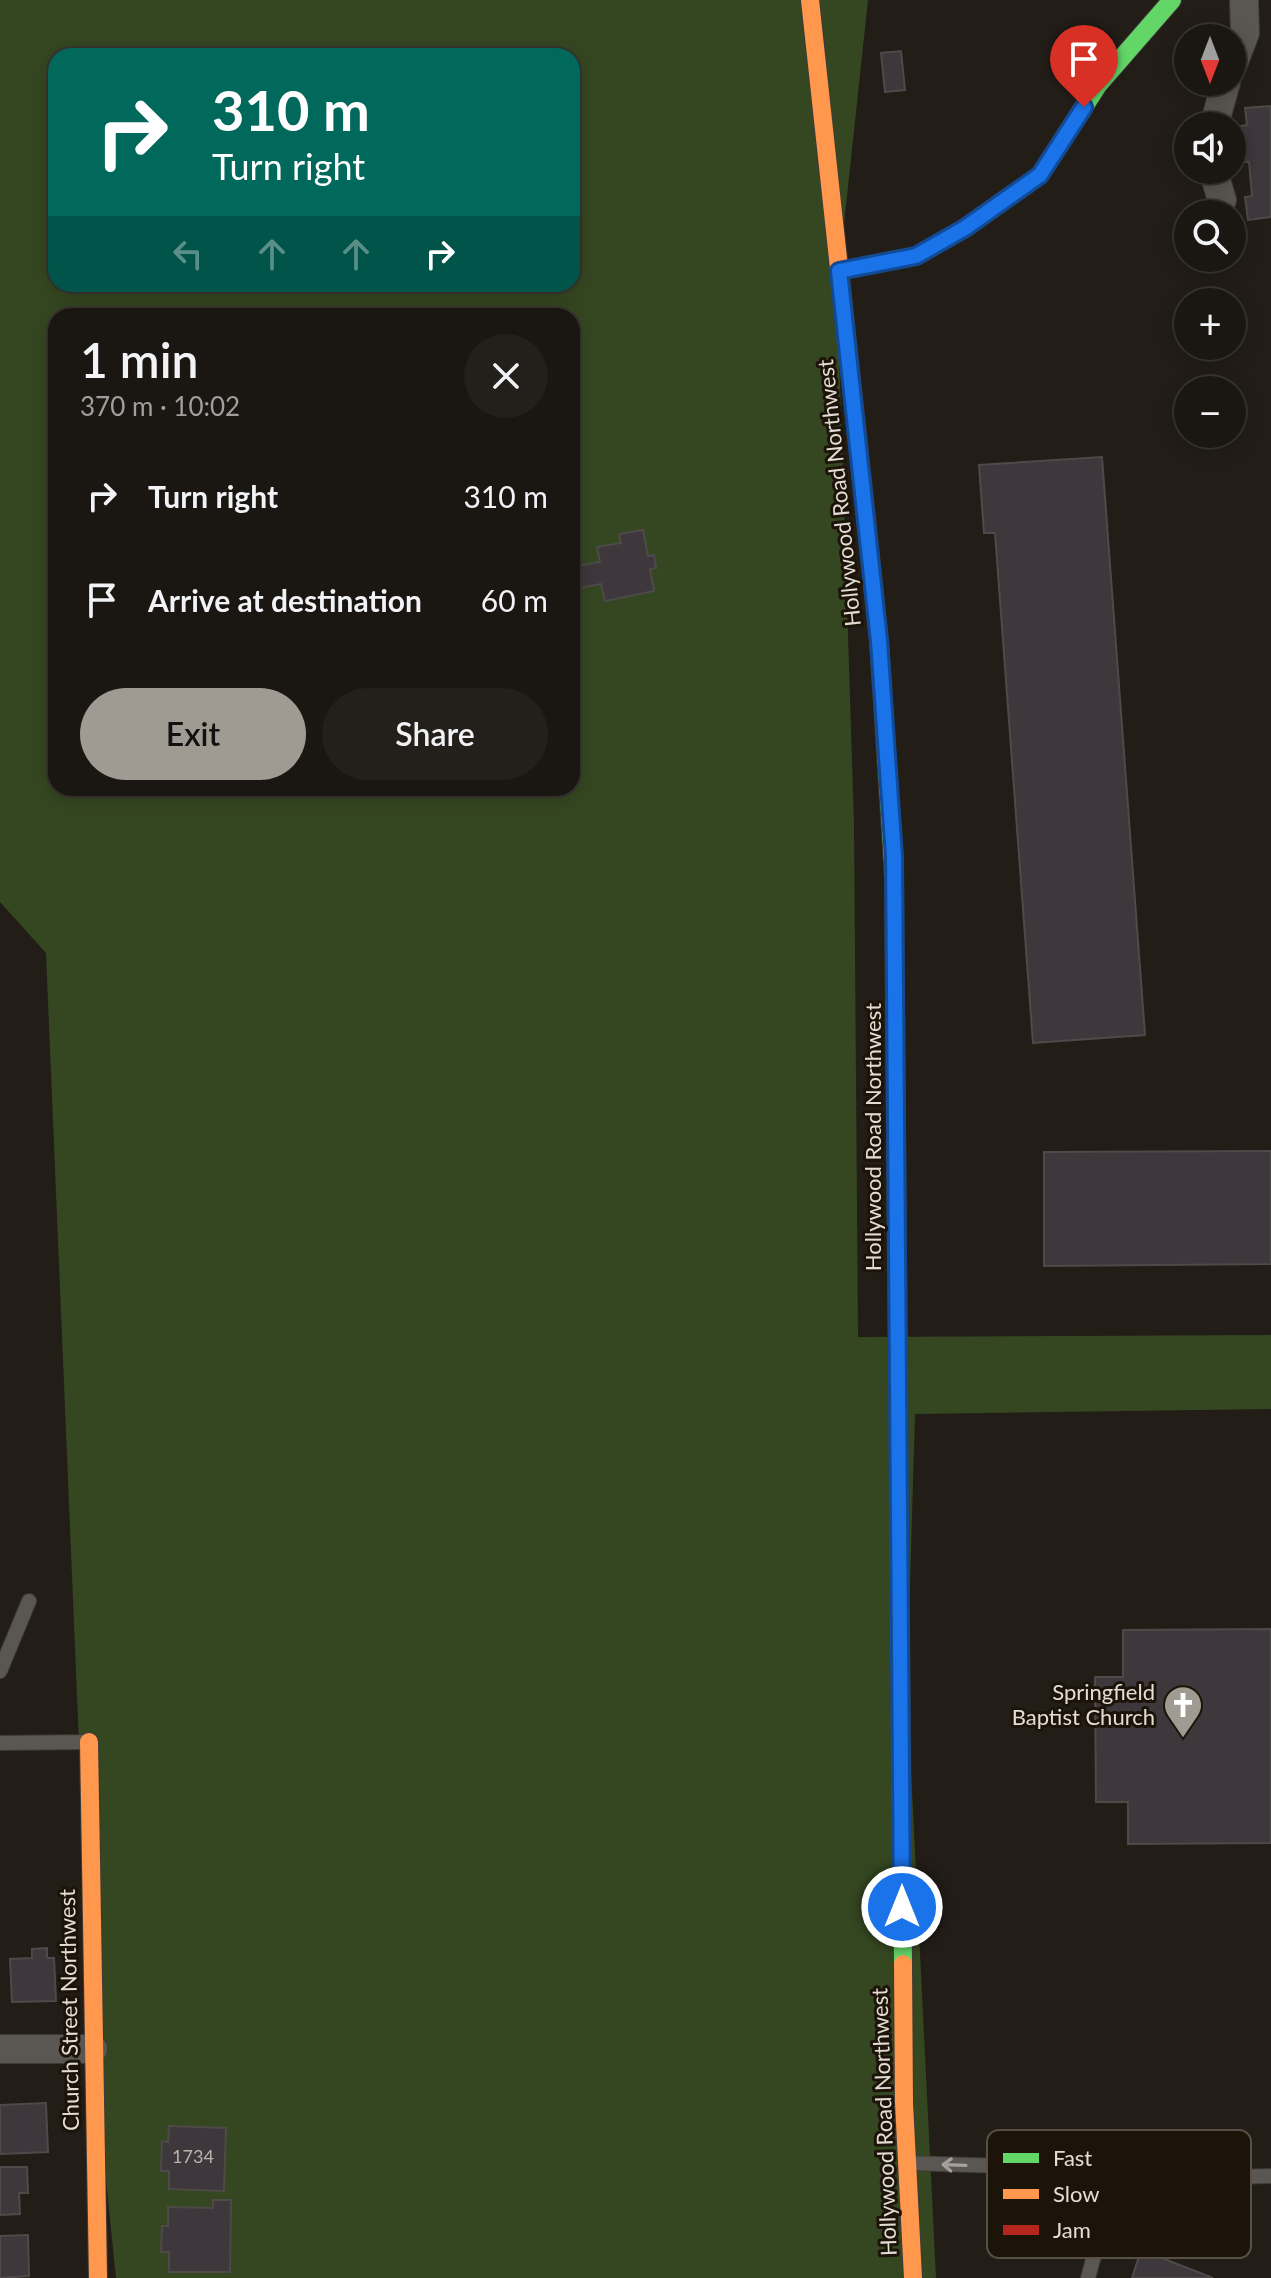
<!DOCTYPE html>
<meta charset="utf-8">
<style>
:root{--surface:#1a1611;--page:#231f1a;--text:#f1f3f6;--muted:#9f9f9f;--line:#383531;--accent:#9f9a92}
body{margin:0;font-family:Lato,sans-serif;background:var(--page);color:var(--text);height:100vh;display:flex;flex-direction:column;font-size:30px;white-space:nowrap}
*{box-sizing:border-box;margin:0}
p{font-size:26px;color:var(--muted)}
.icon{flex:none;width:44px;height:44px;fill:none;stroke:currentColor;stroke-width:2;stroke-linecap:round;stroke-linejoin:round}
.map{position:relative;flex:1;overflow:hidden}
.panel{position:absolute;left:48px;top:308px;width:532px;height:488px;display:flex;flex-direction:column;background:var(--surface);border-radius:24px;box-shadow:0 4px 20px #0003,0 0 0 2px var(--line)}
.panel>*{flex:none}
.top-card{position:absolute;left:48px;top:48px;width:532px;height:244px;border-radius:24px;box-shadow:0 4px 20px #0003,0 0 0 2px var(--line);background:#00695c;color:#fff;overflow:hidden}
.needle{width:52px;rotate:180deg}
.controls{position:absolute;left:1174px;top:24px;display:grid;gap:16px}
.controls a{display:grid;place-items:center;width:72px;height:72px;border-radius:50%;background:var(--surface);box-shadow:0 4px 20px #0003,0 0 0 2px var(--line);font-size:40px}
.pin{position:absolute;display:grid;place-items:center;width:68px;height:68px;color:#fff;margin:-82px -34px;border-radius:50% 50% 50% 0;rotate:-45deg;box-shadow:0 0 8px #0007}
.pin .icon{rotate:45deg}
.me{position:absolute;width:88px;margin:-44px;rotate:0deg;stroke-linejoin:round;filter:drop-shadow(0 0 6px #0008)}
.turn{display:flex;align-items:center;gap:28px;height:168px;padding:0 32px;font-size:36px}
.turn .icon{width:104px;height:104px;stroke-width:2.5}
.turn b{display:block;font-size:56px;line-height:68px}
.lanes{display:flex;align-items:center;height:76px;padding:0 32px;background:#0003;justify-content:center;gap:40px;direction:ltr}
.lanes .off{opacity:.35}
.round{display:grid;place-items:center;flex:none;width:84px;height:84px;border-radius:42px;background:var(--page)}
.overview{display:flex;align-items:center;justify-content:space-between;height:136px;padding:0 32px}
h1{font-size:48px;font-weight:600;line-height:60px}
.action{display:flex;gap:16px;margin-top:auto;padding:16px 32px}
.action a{flex:1;height:92px;border-radius:48px;background:var(--accent);color:#111;font-size:32px;font-weight:600;line-height:92px;text-align:center}
.action a+a{background:var(--page);color:var(--text)}
ul{padding:0;list-style:none}
li{display:flex;align-items:center;gap:24px;height:104px;padding:0 32px}
li div{flex:1}
li b{display:block;font-size:30px}
li em{font-style:normal}
.map>svg:first-child{display:block}
.green{fill:#354721;fill-rule:evenodd}
.building{fill:#3e373b;stroke:#4e4a49;stroke-width:2}
.lines{fill:none;stroke-linecap:round;stroke-linejoin:round}
.lane-casing{stroke:#3e3a36;stroke-width:16}
.street-casing{stroke:#3e3a36;stroke-width:30}
.fast-casing{stroke:#3e3a36;stroke-width:20}
.slow-casing{stroke:#3e3a36;stroke-width:20}
.jam-casing{stroke:#3e3a36;stroke-width:20}
.lane{stroke:#5a5651;stroke-width:14}
.street{stroke:#5a5651;stroke-width:28}
.fast{stroke:#63d668;stroke-width:18}
.slow{stroke:#ff974d;stroke-width:18}
.jam{stroke:#b3261e;stroke-width:18}
.oneway{stroke:#a5a09a}
.route-casing{stroke:#114b97;stroke-width:20}
.route{stroke:#1a73e8;stroke-width:14}
.labels{text-anchor:middle;stroke-width:6;stroke-linejoin:round;paint-order:stroke}
.number-label{font-size:18px;fill:#bab4ae}
.street-label{font-size:22px;fill:#e3ddd5;stroke:#1d1409}
.poi-label{font-size:22px;fill:#e3ddd5;stroke:#1d1409;text-anchor:end}
.key{fill:#1d1409;stroke:#585046;stroke-width:2}
.key-label{font-size:22px;fill:#e3ddd5}
</style>
<div class="map">
<svg width="1271" height="2278" viewBox="0 0 1271 2278">
<rect width="100%" height="100%" fill="#221d17"/>
<path class="green" d="M0,0H868L837,289L854,823L858,1337L1271,1335V1409L915,1414L907,1689L936,2278H116L91,2031L46,953L0,902ZM56,56H572V284H56ZM56,316H572V788H56Z"/>
<g class="building">
<polygon points="901,51 905,90 885,92 881,53"/>
<polygon points="1271,106 1271,217 1248,220 1245,197 1252,196 1249,162 1244,162 1240,126 1247,125 1245,108"/>
<polygon points="1102,457 1145,1035 1033,1043 995,533 984,533 979,465"/>
<polygon points="643,530 648,556 654,555 656,568 650,569 654,591 605,601 601,584 575,589 572,567 600,562 597,547 621,543 619,534"/>
<polygon points="1271,1151 1271,1264 1044,1266 1044,1152"/>
<polygon points="1271,1629 1271,1843 1128,1844 1128,1802 1096,1802 1095,1677 1123,1677 1123,1630"/>
<polygon points="47,1948 47,1958 54,1958 56,2001 12,2002 10,1959 32,1958 32,1949"/>
<polygon points="46,2103 48,2152 0,2154 0,2105"/>
<polygon points="169,2126 226,2128 224,2191 169,2189 169,2171 161,2171 162,2141 168,2142"/>
<polygon points="0,2167 27,2167 28,2193 19,2193 20,2214 0,2215"/>
<polygon points="213,2200 231,2200 230,2272 169,2272 169,2252 161,2252 162,2226 168,2226 168,2207 213,2208"/>
<polygon points="28,2235 29,2276 0,2278 0,2236"/>
<polygon points="1141,2250 1213,2278 1132,2278"/>
</g>
<g class="lines">
<g class="lane-casing">
<g id="lane">
<polyline points="0,1671 29,1601"/>
<polyline points="0,1743 89,1742"/>
<polyline points="908,2163 1060,2168 1112,2189 1182,2178 1271,2176"/>
<polyline points="1088,2278 1112,2189"/>
</g>
</g>
<g class="street-casing">
<g id="street">
<polyline points="1232,67 1245,33 1244,0"/>
<polyline points="1214,126 1226,82"/>
<polyline points="1213,170 1222,200"/>
<polyline points="0,2049 93,2049"/>
</g>
</g>
<g class="fast-casing">
<g id="fast">
<polyline points="1058,147 1098,85 1172,0"/>
<polyline points="863,490 879,641 894,878"/>
<polyline points="899,1502 903,1964"/>
</g>
</g>
<g class="slow-casing">
<g id="slow">
<polyline points="810,0 863,490"/>
<polyline points="894,878 899,1502"/>
<polyline points="89,1742 98,2278"/>
<polyline points="903,1964 904,2103 913,2278"/>
</g>
</g>
<g class="jam-casing">
<polyline id="jam" points="839,271 916,256 965,228 1040,175 1058,147"/>
</g>
<use href="#lane" class="lane"/>
<use href="#street" class="street"/>
<use href="#fast" class="fast"/>
<use href="#slow" class="slow"/>
<use href="#jam" class="jam"/>
</g>
<defs><path id="oneway-shaft" d="M-6 0H5M1.5-3L5.5 0L1.5 3" fill="none" stroke-width="1.6" stroke-linecap="round" stroke-linejoin="round" transform="scale(2)"/></defs>
<use class="oneway" href="#oneway-shaft" transform="translate(954 2165) rotate(-178)"/>
<g class="lines">
<g class="route-casing">
<polyline id="route" points="902,1907 894,857 879,641 839,271 916,256 965,228 1040,175 1084,107"/>
</g>
<use href="#route" class="route"/>
</g>
<defs>
<g id="church-pin" transform="scale(2)"><path d="M0 17L-7.5 6A9.5 9.5 0 1 1 7.5 6Z" fill="#9f9a92" stroke="#1d1409"/><path d="M-1.2-6h2.4v3.5h3.3v2.4h-3.3V6h-2.4V-.1h-3.3v-2.4h3.3Z" fill="#fff"/></g>
</defs>
<g fill-rule="evenodd">
<use href="#church-pin" x="1183" y="1705"/>
</g>
<g class="labels">
<g class="number-label">
<text x="193" y="2163">1734</text>
</g>
<g class="street-label">
<text transform="translate(839 493) rotate(-96)" y="8">Hollywood Road Northwest</text>
<text transform="translate(873 1137) rotate(-90)" y="8">Hollywood Road Northwest</text>
<text transform="translate(69 2010) rotate(-91)" y="8">Church Street Northwest</text>
<text transform="translate(884 2122) rotate(-92)" y="8">Hollywood Road Northwest</text>
</g>
<g class="poi-label">
<text x="1155" y="1700">Springfield<tspan x="1155" dy="25">Baptist Church</tspan></text>
</g>
</g>
<rect x="987" y="2130" width="264" height="128" rx="12" class="key"/>
<rect x="1003" y="2153" width="36" height="10" fill="#63d668"/>
<rect x="1003" y="2189" width="36" height="10" fill="#ff974d"/>
<rect x="1003" y="2225" width="36" height="10" fill="#b3261e"/>
<g class="key-label">
<text x="1053" y="2166">Fast</text>
<text x="1053" y="2202">Slow</text>
<text x="1053" y="2238">Jam</text>
</g>
</svg>
<div class="controls">
<a><svg class="needle" viewBox="-14 -14 28 28"><path d="M0-13l5 13h-10z" fill="#e53935"/><path d="M0 13l5-13h-10z" fill="#9f9f9f"/></svg></a>
<a><svg class="icon" aria-label="sound" viewBox="0 0 24 24"><path d="M4 9h4l5-4v14l-5-4H4zM17 9q2 3 0 6"/></svg></a>
<a><svg class="icon" aria-label="search" viewBox="0 0 24 24"><circle cx="10" cy="10" r="6"/><path d="M15 15l6 6"/></svg></a>
<a>+</a>
<a>−</a>
</div>
<div class="pin" style="left:1084px;top:107px;background:#d93025"><svg class="icon" aria-label="arrive" viewBox="0 0 24 24"><path d="M6 21V4h12l-3 4 3 4H6"/></svg></div>
<svg class="me" style="left:902px;top:1907px" viewBox="-20 -20 40 40"><circle r="17" fill="#1a73e8" stroke="#fff" stroke-width="3"/><path d="M0-11L8 9 0 5-8 9z" fill="#fff"/></svg>
<div class="top-card">
<div class="turn"><svg class="icon" aria-label="right" viewBox="0 0 24 24"><path d="M7 20v-9h11M14 6l5 5-5 5"/></svg><div><b>310 m</b>Turn right</div></div>
<div class="lanes"><svg class="icon off" aria-label="left" viewBox="0 0 24 24"><path d="M17 20v-9H6M10 6l-5 5 5 5"/></svg><svg class="icon off" aria-label="ahead" viewBox="0 0 24 24"><path d="M12 20V5M6 11l6-6 6 6"/></svg><svg class="icon off" aria-label="ahead" viewBox="0 0 24 24"><path d="M12 20V5M6 11l6-6 6 6"/></svg><svg class="icon" aria-label="right" viewBox="0 0 24 24"><path d="M7 20v-9h11M14 6l5 5-5 5"/></svg></div>
</div>
<section class="panel">
<div class="overview"><div><h1>1 min</h1><p>370 m · 10:02</p></div><a class="round"><svg class="icon" aria-label="close" viewBox="0 0 24 24"><path d="M6 6l12 12M18 6L6 18"/></svg></a></div>
<ul>
<li><svg class="icon" aria-label="right" viewBox="0 0 24 24"><path d="M7 20v-9h11M14 6l5 5-5 5"/></svg><div><b>Turn right</b></div><em>310 m</em></li>
<li><svg class="icon" aria-label="arrive" viewBox="0 0 24 24"><path d="M6 21V4h12l-3 4 3 4H6"/></svg><div><b>Arrive at destination</b></div><em>60 m</em></li>
</ul>
<div class="action"><a>Exit</a><a>Share</a></div>
</section>
</div>
